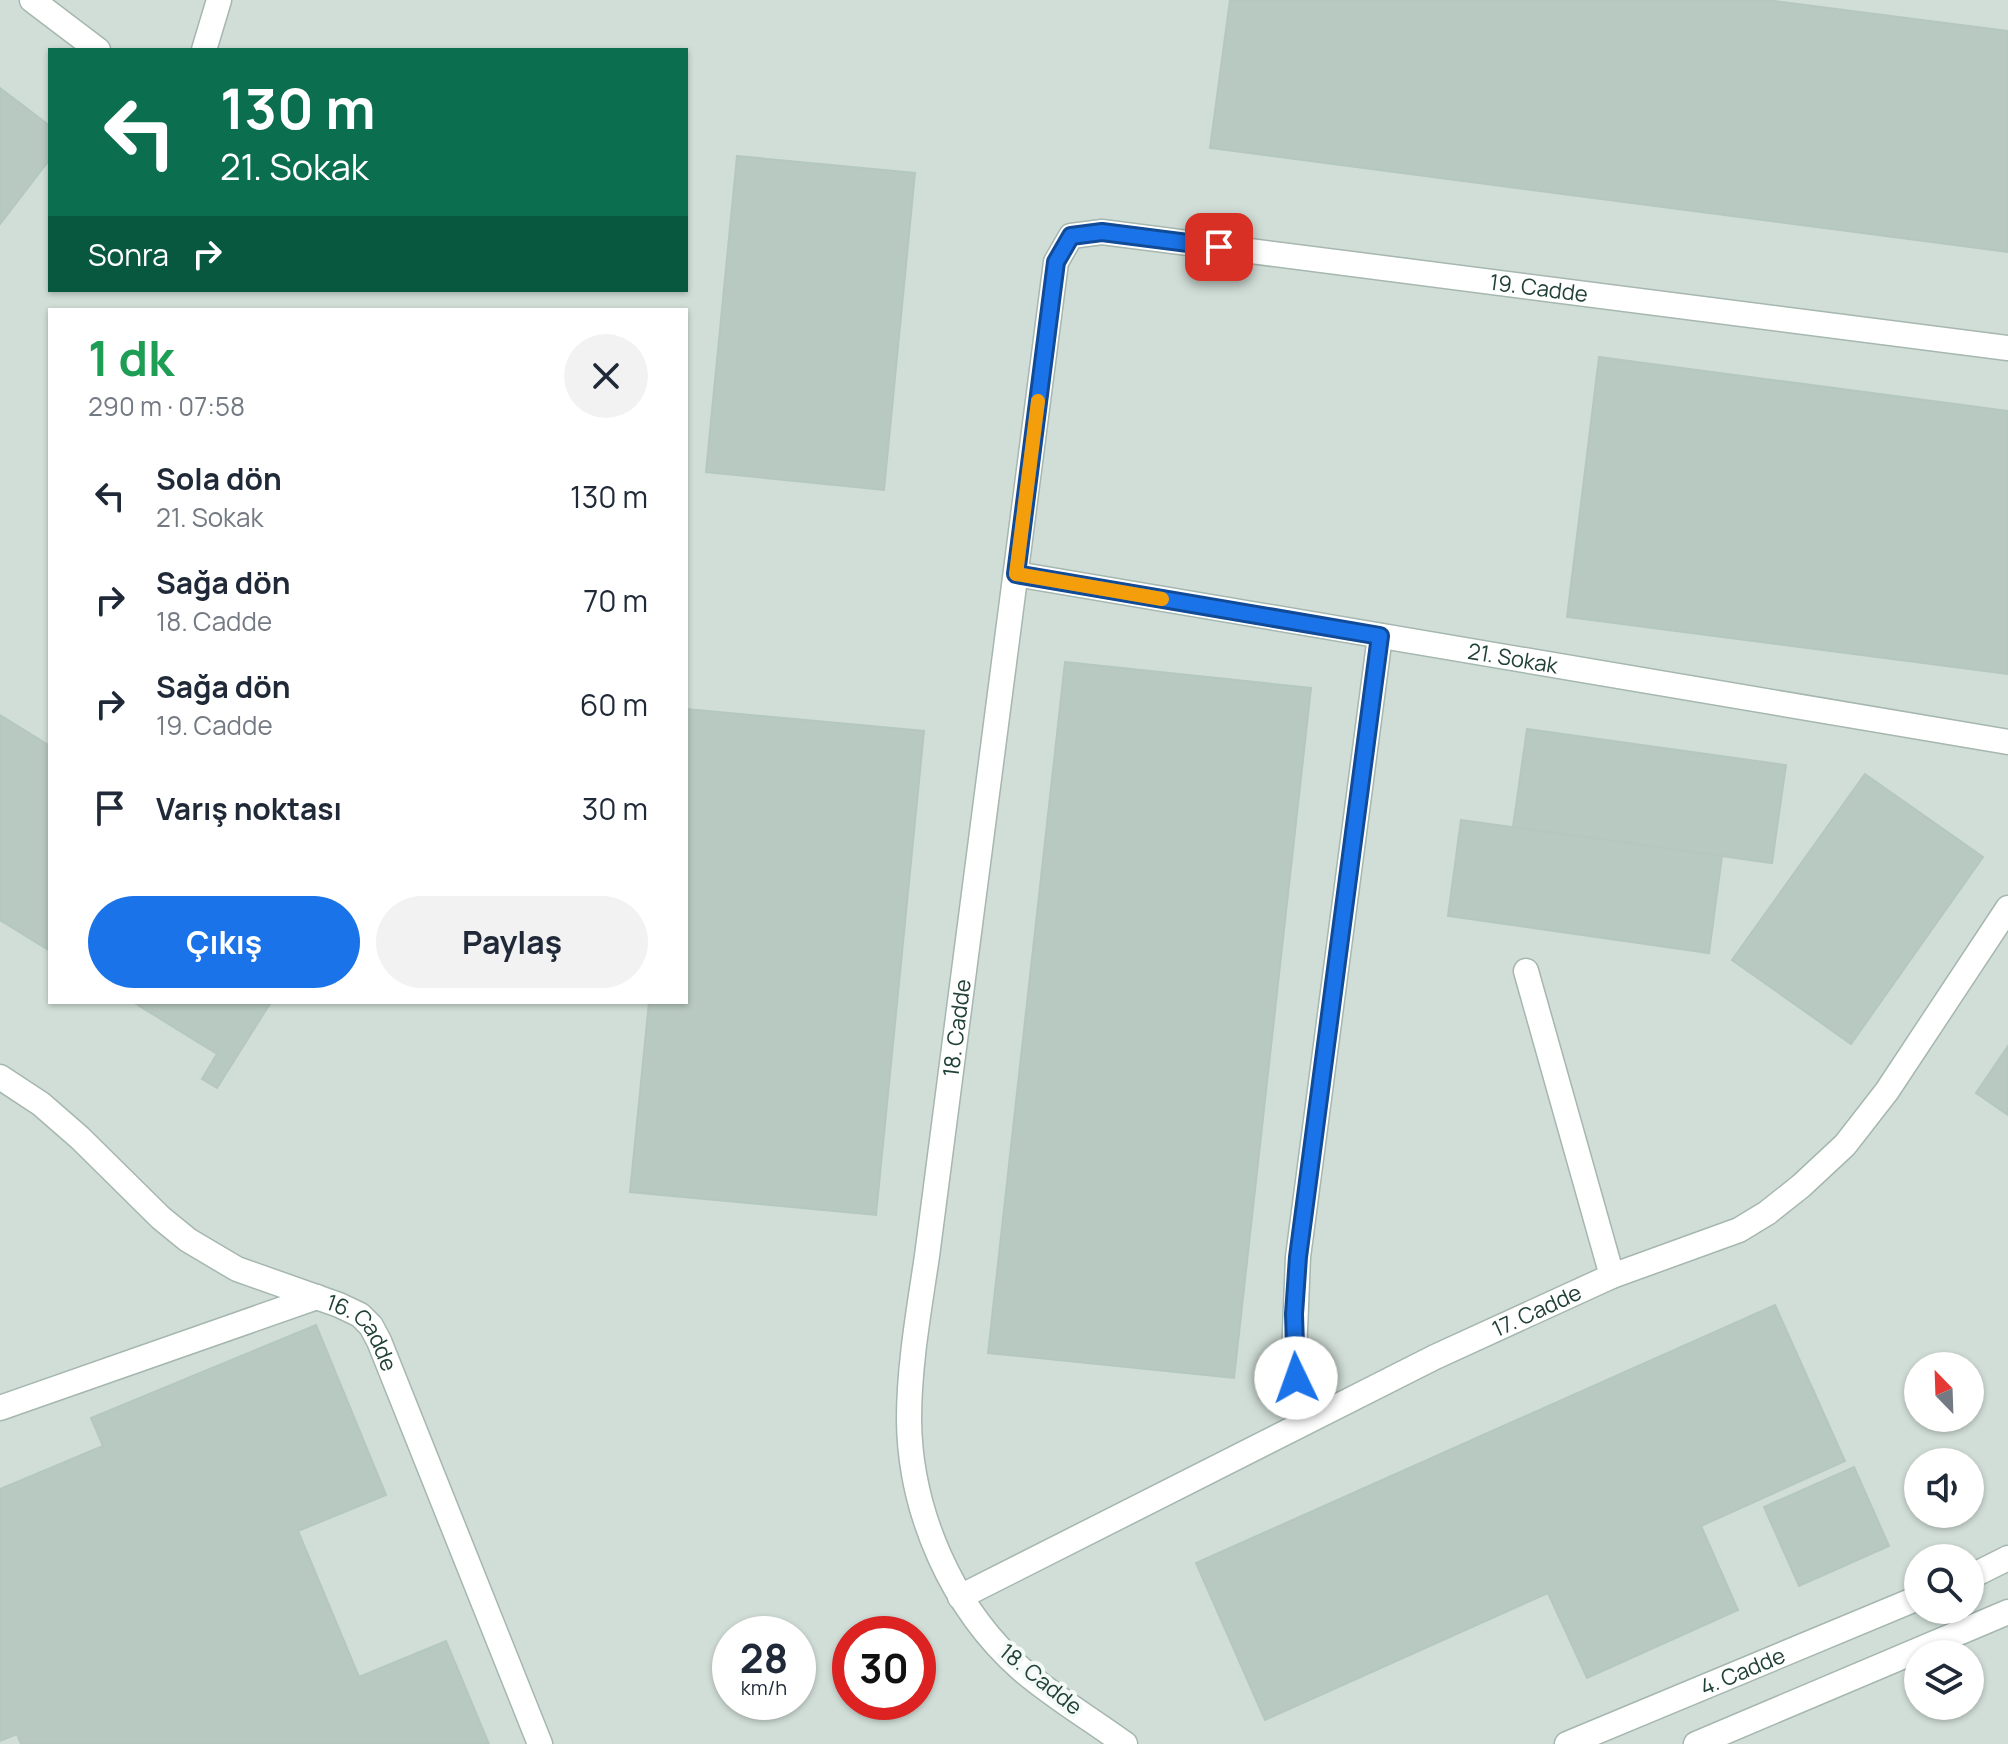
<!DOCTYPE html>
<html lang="tr">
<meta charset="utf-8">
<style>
:root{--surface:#fff;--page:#f2f2f3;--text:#1f2937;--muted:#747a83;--accent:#1a73e8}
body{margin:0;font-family:Manrope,sans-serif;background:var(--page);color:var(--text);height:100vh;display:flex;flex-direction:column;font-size:30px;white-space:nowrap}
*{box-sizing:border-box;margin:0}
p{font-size:26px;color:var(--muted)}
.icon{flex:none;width:44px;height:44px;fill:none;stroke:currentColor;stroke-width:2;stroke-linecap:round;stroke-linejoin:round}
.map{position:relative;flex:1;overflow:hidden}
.side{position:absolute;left:48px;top:308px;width:640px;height:696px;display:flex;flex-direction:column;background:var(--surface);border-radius:0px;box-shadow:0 2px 6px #0004}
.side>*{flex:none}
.top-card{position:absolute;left:48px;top:48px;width:640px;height:244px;border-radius:0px;box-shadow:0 2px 6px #0004;background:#0b6e4f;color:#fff;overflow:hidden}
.needle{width:52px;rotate:337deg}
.controls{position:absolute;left:1904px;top:1352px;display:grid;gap:16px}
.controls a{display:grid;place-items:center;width:80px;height:80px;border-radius:50%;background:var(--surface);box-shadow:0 2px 6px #0004;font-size:40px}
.speed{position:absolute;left:712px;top:1616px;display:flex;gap:16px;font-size:40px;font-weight:700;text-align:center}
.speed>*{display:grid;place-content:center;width:104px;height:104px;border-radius:50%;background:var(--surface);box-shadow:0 2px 6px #0004;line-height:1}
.speed small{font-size:20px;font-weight:400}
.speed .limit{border:12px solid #d22;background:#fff;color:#111}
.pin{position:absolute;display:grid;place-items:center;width:68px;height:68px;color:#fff;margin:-34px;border-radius:16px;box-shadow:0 4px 12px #0006}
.me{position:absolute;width:88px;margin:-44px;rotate:357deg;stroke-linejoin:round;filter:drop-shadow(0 0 6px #0008)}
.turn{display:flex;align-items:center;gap:28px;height:168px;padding:0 40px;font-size:36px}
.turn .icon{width:104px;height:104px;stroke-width:2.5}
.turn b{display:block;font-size:56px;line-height:68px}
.then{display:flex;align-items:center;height:76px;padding:0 40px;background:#0003;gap:16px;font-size:30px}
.round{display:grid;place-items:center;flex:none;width:84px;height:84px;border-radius:42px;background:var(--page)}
.head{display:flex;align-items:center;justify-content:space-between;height:136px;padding:0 40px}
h1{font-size:48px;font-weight:700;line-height:60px;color:#1e9e55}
.action{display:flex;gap:16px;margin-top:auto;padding:16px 40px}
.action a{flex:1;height:92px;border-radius:48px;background:var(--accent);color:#fff;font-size:32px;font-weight:700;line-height:92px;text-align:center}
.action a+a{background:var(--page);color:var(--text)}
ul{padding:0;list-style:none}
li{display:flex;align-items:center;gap:24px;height:104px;padding:0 40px}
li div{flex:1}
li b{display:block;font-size:30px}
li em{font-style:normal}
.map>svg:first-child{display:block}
.built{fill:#d1ded7;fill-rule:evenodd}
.building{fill:#b8c9c1;stroke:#b4c8bf;stroke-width:2}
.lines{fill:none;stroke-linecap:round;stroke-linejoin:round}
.minor-casing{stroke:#a5b7af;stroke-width:27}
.minor{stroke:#fff;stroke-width:24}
.route-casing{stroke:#114b97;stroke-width:20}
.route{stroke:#1a73e8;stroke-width:14}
.slow{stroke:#f59e0b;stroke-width:14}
.labels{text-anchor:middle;stroke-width:8;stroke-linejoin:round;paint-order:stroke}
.street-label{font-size:22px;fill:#214137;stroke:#f4faf7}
</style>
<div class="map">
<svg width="2008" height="1744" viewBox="0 0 2008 1744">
<rect width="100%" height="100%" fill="#e3eee8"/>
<path class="built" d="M0,0H2008V1744H0ZM50,50H686V290H50ZM50,310H686V1002H50ZM1918,1366H1970V1418H1918ZM1918,1462H1970V1514H1918ZM1918,1558H1970V1610H1918ZM730,1634H798V1702H730ZM850,1634H918V1702H850ZM1918,1654H1970V1706H1918Z"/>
<g class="building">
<polygon points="1230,0 1767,0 2008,31 2008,252 1210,148"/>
<polygon points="0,88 50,126 50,159 0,224"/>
<polygon points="737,156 915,173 884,490 706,472"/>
<polygon points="1599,357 2008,411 2008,674 1567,617"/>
<polygon points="1065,662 1311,688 1234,1378 988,1353"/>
<polygon points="686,709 924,731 876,1215 630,1192 649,1002 686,1002"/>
<polygon points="0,715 50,746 50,951 0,920"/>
<polygon points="1527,729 1786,765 1772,863 1513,827"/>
<polygon points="1865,774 1983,857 1851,1044 1732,960"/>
<polygon points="1461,820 1722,856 1709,953 1448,916"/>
<polygon points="133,1002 271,1002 217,1088 202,1079 217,1054"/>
<polygon points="2008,1046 2008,1115 1976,1093"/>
<polygon points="1775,1305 1845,1461 1701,1526 1738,1610 1587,1678 1548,1593 1265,1720 1196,1563"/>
<polygon points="316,1325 386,1495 298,1531 359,1677 446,1641 489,1744 21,1744 17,1734 0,1741 0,1489 103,1446 91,1418"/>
<polygon points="1854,1467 1889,1546 1799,1586 1764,1507"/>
</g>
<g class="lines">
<g class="minor-casing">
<g id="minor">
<polyline points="32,0 98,50"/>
<polyline points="204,50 219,0"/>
<path id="s1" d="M1016,574L2008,742"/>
<polyline points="1526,971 1612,1276"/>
<path id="s2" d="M0,1077L41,1104L80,1138L161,1218L188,1240L237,1269L339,1305L360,1315L371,1326L379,1341L540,1744"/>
<polyline points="0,1408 317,1297"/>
<polyline points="1301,1422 1294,1355 1298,1257 1380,636"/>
<polyline points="1970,1577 2008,1558"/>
<path id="s3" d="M960,1597L1435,1357L1612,1276L1739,1230L1767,1213L1801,1186L1845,1145L1887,1091L2008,908"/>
<path id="s4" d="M1125,1744C1091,1719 1053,1697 1021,1669C952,1608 910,1512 909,1420C909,1365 919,1310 927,1256L1056,262L1071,236L1102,232L2008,348"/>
<path id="s5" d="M1567,1744L1918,1598"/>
<polyline points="1696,1744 2008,1612"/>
</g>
</g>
<use href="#minor" class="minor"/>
</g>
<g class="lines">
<g class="route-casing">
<polyline id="route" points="1219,247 1102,232 1071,236 1056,262 1016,574 1380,636 1298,1257 1294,1314 1296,1378"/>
</g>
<use href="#route" class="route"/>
<polyline class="slow" points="1038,401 1016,574 1162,599"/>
</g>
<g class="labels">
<g class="street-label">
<text dy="8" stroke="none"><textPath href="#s4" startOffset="2078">19. Cadde</textPath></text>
<text dy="8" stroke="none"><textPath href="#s1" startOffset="504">21. Sokak</textPath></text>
<text dy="8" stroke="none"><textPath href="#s4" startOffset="804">18. Cadde</textPath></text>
<text dy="8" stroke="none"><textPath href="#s3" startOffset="644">17. Cadde</textPath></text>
<text dy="8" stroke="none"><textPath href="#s2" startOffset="452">16. Cadde</textPath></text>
<text dy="8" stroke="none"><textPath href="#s5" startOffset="190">4. Cadde</textPath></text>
<text transform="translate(1041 1679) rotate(39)" y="8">18. Cadde</text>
</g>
</g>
</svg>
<div class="controls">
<a><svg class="needle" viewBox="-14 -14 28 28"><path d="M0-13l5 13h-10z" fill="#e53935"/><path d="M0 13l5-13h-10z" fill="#747a83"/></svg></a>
<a><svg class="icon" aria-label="sound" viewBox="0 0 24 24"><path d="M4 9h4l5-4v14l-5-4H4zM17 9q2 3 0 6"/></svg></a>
<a><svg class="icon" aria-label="search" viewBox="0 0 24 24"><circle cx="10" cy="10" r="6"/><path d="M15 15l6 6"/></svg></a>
<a><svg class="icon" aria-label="layers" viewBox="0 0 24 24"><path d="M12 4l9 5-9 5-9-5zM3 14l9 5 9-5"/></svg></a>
</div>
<div class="speed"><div>28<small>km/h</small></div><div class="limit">30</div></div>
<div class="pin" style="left:1219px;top:247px;background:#d93025"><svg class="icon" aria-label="arrive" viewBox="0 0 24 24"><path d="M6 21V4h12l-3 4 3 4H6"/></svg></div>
<svg class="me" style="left:1296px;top:1378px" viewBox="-20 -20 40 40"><circle r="19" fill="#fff"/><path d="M0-13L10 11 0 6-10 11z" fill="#1a73e8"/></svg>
<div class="top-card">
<div class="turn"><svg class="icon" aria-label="left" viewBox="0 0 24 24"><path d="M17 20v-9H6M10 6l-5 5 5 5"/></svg><div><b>130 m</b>21. Sokak</div></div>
<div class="then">Sonra<svg class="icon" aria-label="right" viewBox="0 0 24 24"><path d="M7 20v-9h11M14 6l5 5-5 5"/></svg></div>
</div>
<section class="side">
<div class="head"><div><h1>1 dk</h1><p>290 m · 07:58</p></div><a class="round"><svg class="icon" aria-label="close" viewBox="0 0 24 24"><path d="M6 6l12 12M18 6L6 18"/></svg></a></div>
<ul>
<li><svg class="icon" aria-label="left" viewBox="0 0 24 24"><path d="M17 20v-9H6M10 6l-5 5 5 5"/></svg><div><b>Sola dön</b><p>21. Sokak</p></div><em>130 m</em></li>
<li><svg class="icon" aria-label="right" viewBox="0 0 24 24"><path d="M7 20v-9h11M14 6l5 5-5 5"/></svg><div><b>Sağa dön</b><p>18. Cadde</p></div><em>70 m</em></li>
<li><svg class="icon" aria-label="right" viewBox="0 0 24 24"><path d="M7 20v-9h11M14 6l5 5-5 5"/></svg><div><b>Sağa dön</b><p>19. Cadde</p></div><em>60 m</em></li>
<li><svg class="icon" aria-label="arrive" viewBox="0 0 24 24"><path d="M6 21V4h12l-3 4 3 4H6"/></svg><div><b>Varış noktası</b></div><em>30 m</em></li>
</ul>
<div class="action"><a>Çıkış</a><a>Paylaş</a></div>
</section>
</div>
